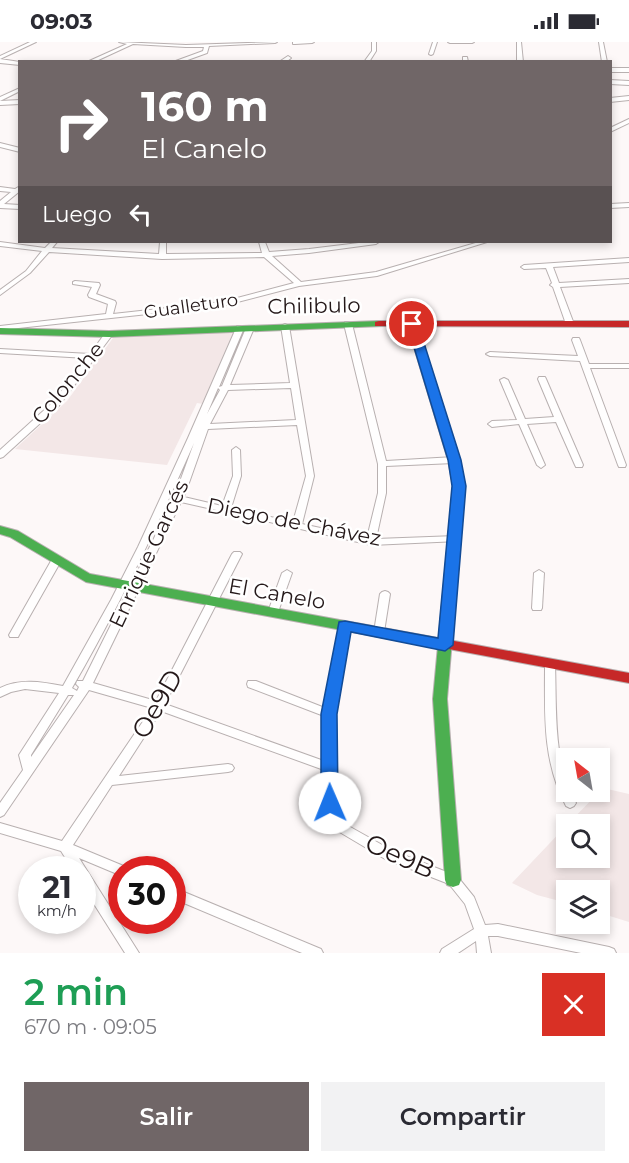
<!DOCTYPE html>
<html lang="es">
<meta charset="utf-8">
<style>
:root{--surface:#fff;--page:#f2f2f3;--text:#2b2b33;--muted:#7c7c81;--accent:#706667}
body{margin:0;font-family:Montserrat,sans-serif;background:var(--page);color:var(--text);height:100vh;display:flex;flex-direction:column;font-size:22px;white-space:nowrap}
*{box-sizing:border-box;margin:0}
p{font-size:20px;color:var(--muted)}
.icon{flex:none;width:33px;height:33px;fill:none;stroke:currentColor;stroke-width:2;stroke-linecap:round;stroke-linejoin:round}
.map{position:relative;height:911px;overflow:hidden}
.drawer{display:flex;flex-direction:column;background:var(--surface);flex:1}
.drawer>*{flex:none}
.banner{position:absolute;left:18px;top:18px;width:594px;height:183px;border-radius:0px;box-shadow:0 3px 9px #0003;background:#706667;color:#fff;overflow:hidden}
.needle{width:39px;rotate:329deg}
.buttons{position:absolute;left:556px;top:706px;display:grid;gap:12px}
.buttons a{display:grid;place-items:center;width:54px;height:54px;border-radius:0px;background:var(--surface);box-shadow:0 3px 9px #0003;font-size:30px}
.speed{position:absolute;left:18px;top:814px;display:flex;gap:12px;font-size:30px;font-weight:700;text-align:center}
.speed>*{display:grid;place-content:center;width:78px;height:78px;border-radius:50%;background:var(--surface);box-shadow:0 3px 9px #0003;line-height:1}
.speed small{font-size:15px;font-weight:400}
.speed .limit{border:9px solid #d22;background:#fff;color:#111}
.pin{position:absolute;display:grid;place-items:center;width:51px;height:51px;color:#fff;margin:-26px;border:3px solid #fff;border-radius:50%;box-shadow:0 2px 6px #0007}
.me{position:absolute;width:66px;margin:-33px;rotate:359deg;stroke-linejoin:round;filter:drop-shadow(0 0 4px #0008)}
.turn{display:flex;align-items:center;gap:21px;height:126px;padding:0 24px;font-size:27px}
.turn .icon{width:78px;height:78px;stroke-width:2.5}
.turn b{display:block;font-size:42px;line-height:51px}
.then{display:flex;align-items:center;height:57px;padding:0 24px;background:#0003;gap:12px;font-size:22px}
.round{display:grid;place-items:center;flex:none;width:63px;height:63px;border-radius:0px;background:var(--page)}
.headline{display:flex;align-items:center;justify-content:space-between;height:102px;padding:0 24px}
h1{font-size:36px;font-weight:600;line-height:45px;color:#1e9e55}
.cta{display:flex;gap:12px;margin-top:auto;padding:12px 24px}
.cta a{flex:1;height:69px;border-radius:0px;background:var(--accent);color:#fff;font-size:24px;font-weight:600;line-height:69px;text-align:center}
.cta a+a{background:var(--page);color:var(--text)}
.status{display:flex;justify-content:space-between;align-items:center;height:42px;padding:0 30px;background:var(--surface);direction:ltr}
.status svg{height:16px;fill:currentColor}
.map>svg:first-child{display:block}
.built{fill:#f3e7e7}
.lines{fill:none;stroke-linecap:round;stroke-linejoin:round}
.street-casing{stroke:#b8b0b0;stroke-width:2}
.fast-casing{stroke:#b8b0b0;stroke-width:2}
.jam-casing{stroke:#b8b0b0;stroke-width:2}
.street{fill:#fffefe;fill-rule:evenodd}
.fast{fill:#4caf50;fill-rule:evenodd}
.jam{fill:#c62828;fill-rule:evenodd}
.route{fill:#1a73e8;stroke:#114b97;stroke-width:1.5}
.labels{text-anchor:middle;stroke-width:5;stroke-linejoin:round;paint-order:stroke}
.far-street-label{font-size:18px;fill:#241819;stroke:#fff}
.street-label{font-size:21px;fill:#241819;stroke:#fff}
.near-street-label{font-size:26px;fill:#241819;stroke:#fff}
</style>
<div class="status"><b>09:03</b><svg viewBox="0 0 49 12"><path d="M0 12V9h3v3zM5 12V6h3v6zM10 12V3h3v9zM15 12V0h3v12zM26 1h20v11H26zM47 4h2v5h-2z"/></svg></div>
<div class="map">
<svg width="629" height="911" viewBox="0 0 629 911">
<rect width="100%" height="100%" fill="#fdf8f8"/>
<g class="built">
<polygon points="238,288 203,362 197,361 167,423 15,407 67,359 113,296"/>
<polygon points="603,746 629,752 629,880 600,871 600,849 567,849 567,861 537,853 512,841 567,783 567,816 600,816 600,783 567,783"/>
</g>
<g class="lines">
<g class="street-casing">
<g id="street">
<polygon points="30,0 36,0 0,17 20,20 20,23 0,21 0,14"/>
<polygon points="119,0 186,3 277,0 275,1 209,4 207,11 182,20 173,20 203,9 204,5 186,5 133,2 94,20 87,20 127,2"/>
<polygon points="293,0 314,0 312,1 295,2 293,2"/>
<polygon points="372,0 376,0 376,9 369,20 364,20 372,9"/>
<polygon points="433,0 437,0 433,12 431,13 429,12"/>
<polygon points="448,0 474,0 472,1 450,1"/>
<polygon points="517,0 521,0 523,20 517,20"/>
<polygon points="599,0 603,0 607,20 602,20"/>
<polygon points="288,14 291,16 286,20 279,20"/>
<polygon points="463,15 467,15 468,20 463,20"/>
<rect x="610" y="26" width="19" height="4"/>
<polygon points="610,38 629,39 629,43 610,42"/>
<polygon points="20,46 20,49 0,59 0,55"/>
<polygon points="629,54 629,58 610,60 610,56"/>
<polygon points="20,58 20,62 0,63 0,59"/>
<polygon points="629,77 629,81 610,90 610,86"/>
<polygon points="0,101 20,106 20,110 0,105"/>
<polygon points="20,144 20,149 4,162 20,163 20,167 0,166 0,159 11,150 0,149 0,145 15,147"/>
<polygon points="629,161 629,165 610,166 610,162"/>
<polygon points="0,200 45,206 51,200 57,200 52,206 159,212 160,200 166,200 166,212 262,211 259,200 265,200 269,210 309,207 367,200 379,200 376,202 309,211 272,214 301,240 376,230 479,200 487,200 377,234 299,244 222,264 0,288 0,284 106,272 108,262 89,255 88,253 92,245 73,242 73,240 75,239 99,241 100,243 96,252 115,259 116,261 113,272 222,260 294,241 264,215 162,217 49,210 30,231 0,253 0,248 26,229 42,209 0,204"/>
<polygon points="629,216 629,220 553,225 559,241 629,237 629,241 560,245 574,282 570,284 566,282 553,245 550,243 552,241 546,226 524,227 521,225 524,223"/>
<path d="M345,280H348L352,282L386,419L454,415L458,418L454,421L386,424V451L376,497L456,494L461,497L459,499L371,503L181,460L93,641L156,659L232,512L234,510H240L242,512L165,662L324,719V674L248,645L247,642L248,639H256L325,666L340,584L341,582H349L350,584L334,672L336,777L393,809L457,834L474,855L485,883L498,882L609,905L614,907L616,911H581L498,894H488L491,911H477L476,899L458,911H440L442,907L474,887L465,862L449,842L385,817L326,782L324,779V728L161,669L119,734L228,722L232,723L234,726L232,729L228,730L112,743L73,803L126,825L128,828H122V834L79,816L139,911H125L82,843V828H73L61,809L0,791V781L62,799L152,666L89,648L4,773L0,775V761L23,728L19,713L59,651L25,647L11,650L0,655V646C20,636 42,640 63,644L111,558L138,505L188,396L237,284H240L244,286L219,345L222,344L246,286L250,284L254,286L230,343L290,341L281,284L285,282L289,284L314,434L302,482L367,496L378,451V422L344,282ZM218,346L220,348L207,372ZM291,346L296,378L210,382L228,348ZM297,383L306,434L293,480L231,466L241,434L240,408L236,405L232,408L233,434L222,464L184,455L208,387ZM194,401L175,453L170,456L173,458L83,639H77L76,642L79,645L77,649L72,646C118,567 157,485 194,401ZM68,653H74L31,715V713Z"/>
<polygon points="106,290 112,290 113,292 58,365 3,415 0,416 0,408 52,361 87,316 0,311 0,307 90,312"/>
<polygon points="573,296 579,296 580,298 589,322 629,322 629,326 590,326 626,423 625,425 619,425 618,423 580,319 490,314 486,312 490,310 578,314 572,298"/>
<polygon points="539,335 545,335 546,337 583,423 582,425 576,425 575,423 556,380 527,382 545,423 541,426 537,423 519,382 492,385 488,382 492,379 517,378 500,338 504,336 508,338 525,377 554,375 538,337"/>
<polygon points="56,516 61,519 19,593 18,595 10,595 9,593 51,519"/>
<polygon points="287,528 292,531 278,570 277,572 269,572 268,570 282,531"/>
<polygon points="539,528 544,531 542,566 541,568 533,568 532,566 534,531"/>
<polygon points="385,549 388,550 390,552 384,590 383,592 375,592 374,590 380,552 382,550"/>
<path d="M550,618L554,619L555,622C556,651 555,680 559,708C561,722 567,736 567,750H570L576,761L574,764L570,766L566,764C542,718 545,672 545,622L546,619Z"/>
<polygon points="172,845 321,907 323,911 302,911 172,856"/>
</g>
</g>
<g class="fast-casing">
<g id="fast">
<polygon points="379,279 383,280 383,284 109,295 0,292 0,286 109,289"/>
<polygon points="412,279 417,282 460,418 465,444 447,657 461,838 459,843 453,845 447,843 445,838 433,657 453,444 448,418 407,282"/>
<polygon points="0,484 18,489 90,532 427,594 432,596 434,599 432,602 427,604 86,540 10,495 0,492"/>
</g>
</g>
<g class="jam-casing">
<g id="jam">
<polygon points="379,279 629,279 629,285 375,284 375,280"/>
<polygon points="427,594 629,631 629,641 422,602 420,599 422,596"/>
</g>
</g>
<use href="#street" class="street"/>
<use href="#fast" class="fast"/>
<use href="#jam" class="jam"/>
</g>
<polygon class="route" points="412,279 418,282 461,418 466,444 453,603 445,609 351,590 337,672 338,761 336,766 323,766 321,761 321,672 339,580 345,579 438,596 452,444 448,418 407,282"/>
<g class="labels">
<g class="far-street-label">
<text transform="translate(191 264) rotate(-8)" y="6">Gualleturo</text>
</g>
<g class="street-label">
<text transform="translate(314 264) rotate(-1)" y="7">Chilibulo</text>
<text transform="translate(68 341) rotate(-50)" y="7">Colonche</text>
<text transform="translate(294 480) rotate(11)" y="7">Diego de Chávez</text>
<text transform="translate(149 512) rotate(-65)" y="7">Enrique Garcés</text>
<text transform="translate(277 552) rotate(10)" y="7">El Canelo</text>
</g>
<g class="near-street-label">
<text transform="translate(157 662) rotate(-60)" y="9">Oe9D</text>
<text transform="translate(400 814) rotate(24)" y="9">Oe9B</text>
</g>
</g>
</svg>
<div class="buttons">
<a><svg class="needle" viewBox="-14 -14 28 28"><path d="M0-13l5 13h-10z" fill="#e53935"/><path d="M0 13l5-13h-10z" fill="#7c7c81"/></svg></a>
<a><svg class="icon" aria-label="search" viewBox="0 0 24 24"><circle cx="10" cy="10" r="6"/><path d="M15 15l6 6"/></svg></a>
<a><svg class="icon" aria-label="layers" viewBox="0 0 24 24"><path d="M12 4l9 5-9 5-9-5zM3 14l9 5 9-5"/></svg></a>
</div>
<div class="speed"><div>21<small>km/h</small></div><div class="limit">30</div></div>
<div class="pin" style="left:412px;top:282px;background:#d93025"><svg class="icon" aria-label="arrive" viewBox="0 0 24 24"><path d="M6 21V4h12l-3 4 3 4H6"/></svg></div>
<svg class="me" style="left:330px;top:761px" viewBox="-20 -20 40 40"><circle r="19" fill="#fff"/><path d="M0-13L10 11 0 6-10 11z" fill="#1a73e8"/></svg>
<div class="banner">
<div class="turn"><svg class="icon" aria-label="right" viewBox="0 0 24 24"><path d="M7 20v-9h11M14 6l5 5-5 5"/></svg><div><b>160 m</b>El Canelo</div></div>
<div class="then">Luego<svg class="icon" aria-label="left" viewBox="0 0 24 24"><path d="M17 20v-9H6M10 6l-5 5 5 5"/></svg></div>
</div>
</div>
<section class="drawer">
<div class="headline"><div><h1>2 min</h1><p>670 m · 09:05</p></div><a class="round" style="background:#d93025;color:#fff"><svg class="icon" aria-label="close" viewBox="0 0 24 24"><path d="M6 6l12 12M18 6L6 18"/></svg></a></div>
<div class="cta"><a>Salir</a><a>Compartir</a></div>
</section>
